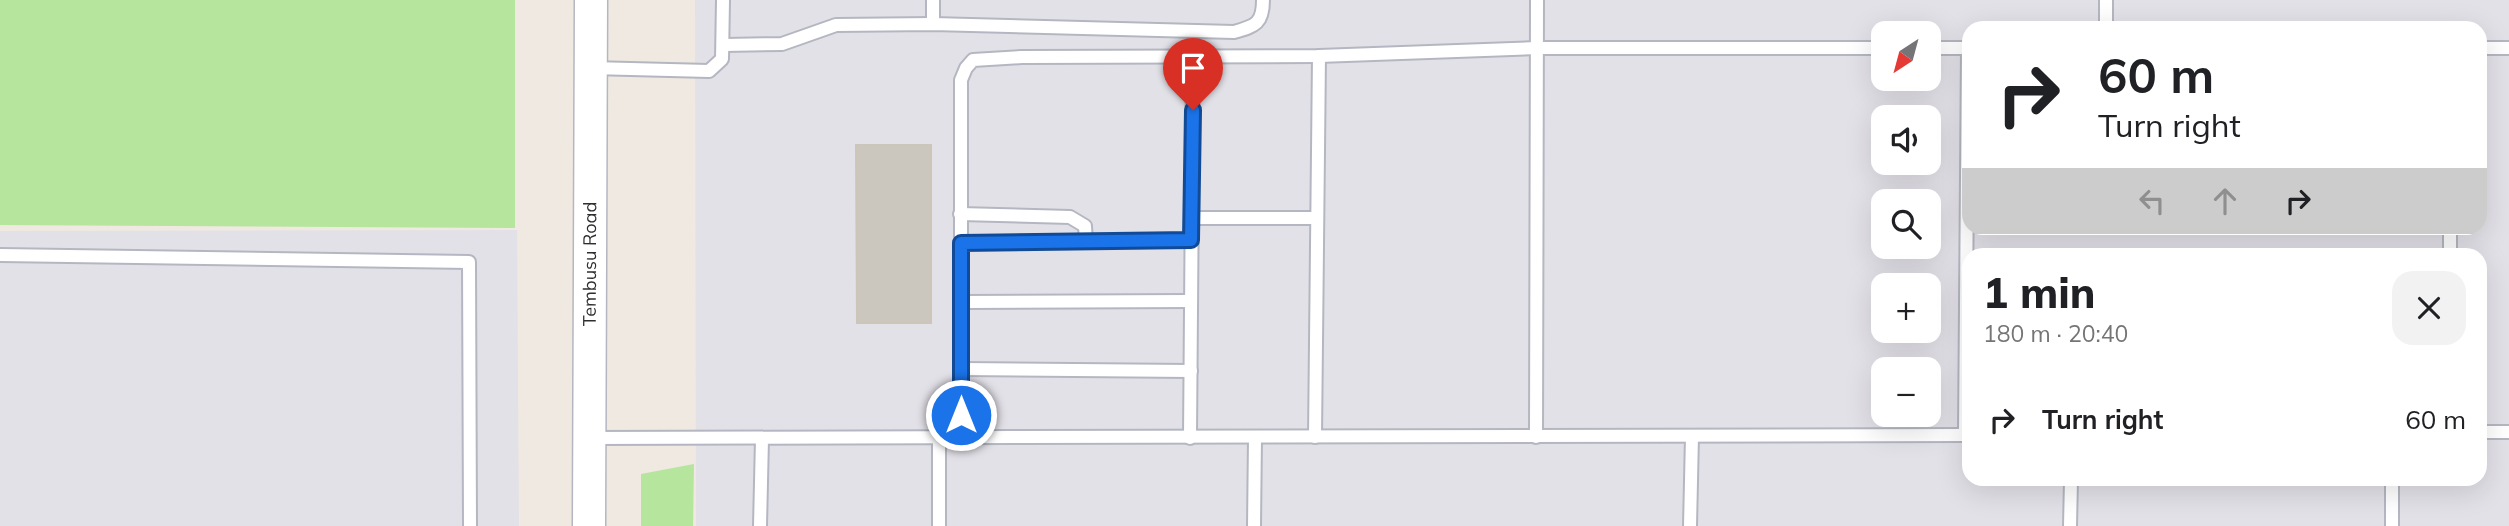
<!DOCTYPE html>
<meta charset="utf-8">
<style>
:root{--surface:#fff;--page:#f2f2f2;--text:#202124;--muted:#757577}
body{margin:0;font-family:Mulish,sans-serif;background:var(--page);color:var(--text);height:100vh;display:flex;flex-direction:column;font-size:26px;white-space:nowrap}
*{box-sizing:border-box;margin:0}
p{font-size:23px;color:var(--muted)}
.icon{flex:none;width:38px;height:38px;fill:none;stroke:currentColor;stroke-width:2;stroke-linecap:round;stroke-linejoin:round}
.map{position:relative;flex:1;overflow:hidden}
.drawer{position:absolute;left:1962px;top:248px;width:525px;height:238px;display:flex;flex-direction:column;background:var(--surface);border-radius:21px;box-shadow:0 7px 28px #0002}
.drawer>*{flex:none}
.banner{position:absolute;left:1962px;top:21px;width:525px;height:214px;border-radius:21px;box-shadow:0 7px 28px #0002;background:#fff;color:var(--text);overflow:hidden}
.needle{width:46px;rotate:216deg}
.controls{position:absolute;left:1871px;top:21px;display:grid;gap:14px}
.controls a{display:grid;place-items:center;width:70px;height:70px;border-radius:14px;background:var(--surface);box-shadow:0 7px 28px #0002;font-size:35px}
.pin{position:absolute;display:grid;place-items:center;width:60px;height:60px;color:#fff;margin:-72px -30px;border-radius:50% 50% 50% 0;rotate:-45deg;box-shadow:0 0 7px #0007}
.pin .icon{rotate:45deg}
.me{position:absolute;width:77px;margin:-38px;rotate:0deg;stroke-linejoin:round;filter:drop-shadow(0 0 5px #0008)}
.turn{display:flex;align-items:center;gap:24px;height:147px;padding:0 21px;font-size:32px}
.turn .icon{width:91px;height:91px;stroke-width:2.5}
.turn b{display:block;font-size:49px;line-height:60px}
.lanes{display:flex;align-items:center;height:66px;padding:0 21px;background:#0003;justify-content:center;gap:35px;direction:ltr}
.lanes .off{opacity:.35}
.round{display:grid;place-items:center;flex:none;width:74px;height:74px;border-radius:21px;background:var(--page)}
.head{display:flex;align-items:center;justify-content:space-between;height:119px;padding:0 21px}
h1{font-size:42px;font-weight:800;line-height:52px}
ul{padding:0;list-style:none}
li{display:flex;align-items:center;gap:21px;height:105px;padding:0 21px}
li div{flex:1}
li b{display:block;font-size:26px}
li em{font-style:normal}
.map>svg:first-child{display:block}
.industrial{fill:#e3e1e8;fill-rule:evenodd}
.green{fill:#b6e59e}
.building{fill:#cbc7bf;stroke:#cbc5ba;stroke-width:2}
.lines{fill:none;stroke-linecap:round;stroke-linejoin:round}
.lane-casing{stroke:#b4b7c1;stroke-width:16}
.secondary-casing{stroke:#b4b7c1;stroke-width:35}
.lane{stroke:#fff;stroke-width:12}
.secondary{stroke:#fff;stroke-width:32}
.route-casing{stroke:#114b97;stroke-width:18}
.route{stroke:#1a73e8;stroke-width:12}
.labels{text-anchor:middle;stroke-width:5;stroke-linejoin:round;paint-order:stroke}
.street-label{font-size:18px;fill:#2e2e2e;stroke:#fff}
</style>
<div class="map">
<svg width="2509" height="526" viewBox="0 0 2509 526">
<rect width="100%" height="100%" fill="#efe9e1"/>
<g class="industrial">
<path d="M695,0H2509V526H696ZM1969,28H2480V228H1969ZM1883,33H1928V79H1883ZM1883,117H1928V163H1883ZM1883,201H1928V247H1883ZM1969,256H2480V480H1969ZM1883,285H1928V331H1883ZM1883,369H1928V415H1883Z"/>
<polygon points="517,230 519,526 0,526 0,231"/>
</g>
<g class="green">
<polygon points="0,0 515,0 515,228 0,225"/>
<polygon points="694,464 693,526 641,526 641,474"/>
</g>
<polygon class="building" points="856,145 931,145 931,323 857,323"/>
<g class="lines">
<g class="lane-casing">
<g id="lane">
<polyline points="933,24 933,0"/>
<polyline points="2106,28 2106,0"/>
<path d="M724,45L782,44L836,25L933,24L1234,32C1256,26 1263,23 1263,0"/>
<polyline points="1928,48 1969,48"/>
<polyline points="2480,48 2509,48"/>
<polyline points="591,68 709,71 722,59 723,0"/>
<polyline points="960,214 1070,217 1085,226 1086,242"/>
<polyline points="1191,218 1316,218"/>
<polyline points="2450,228 2450,256"/>
<polyline points="960,243 1191,240"/>
<polyline points="0,255 469,262 470,526"/>
<polyline points="961,302 1191,301"/>
<polyline points="961,369 1191,371"/>
<polyline points="2480,432 2509,432"/>
<polyline points="1965,435 1968,48"/>
<polyline points="1315,437 1319,56"/>
<polyline points="1536,437 1537,0"/>
<polyline points="590,438 1969,435"/>
<polyline points="961,438 961,80 966,68 973,60 1022,57 1319,56 1537,48 1883,48"/>
<polyline points="1190,438 1193,56"/>
<polyline points="939,439 939,526"/>
<polyline points="760,526 762,439"/>
<polyline points="1254,526 1255,438"/>
<polyline points="1690,526 1692,436"/>
<polyline points="2070,526 2071,480"/>
<polyline points="2392,526 2392,480"/>
</g>
</g>
<g class="secondary-casing">
<g id="secondary">
<path id="s1" d="M589,526L591,0"/>
</g>
</g>
<use href="#lane" class="lane"/>
<use href="#secondary" class="secondary"/>
</g>
<g class="lines">
<g class="route-casing">
<polyline id="route" points="961,415 961,243 1191,240 1193,110"/>
</g>
<use href="#route" class="route"/>
</g>
<g class="labels">
<g class="street-label">
<text dy="6" stroke="none"><textPath href="#s1" startOffset="262">Tembusu Road</textPath></text>
</g>
</g>
</svg>
<div class="controls">
<a><svg class="needle" viewBox="-14 -14 28 28"><path d="M0-13l5 13h-10z" fill="#e53935"/><path d="M0 13l5-13h-10z" fill="#757577"/></svg></a>
<a><svg class="icon" aria-label="sound" viewBox="0 0 24 24"><path d="M4 9h4l5-4v14l-5-4H4zM17 9q2 3 0 6"/></svg></a>
<a><svg class="icon" aria-label="search" viewBox="0 0 24 24"><circle cx="10" cy="10" r="6"/><path d="M15 15l6 6"/></svg></a>
<a>+</a>
<a>−</a>
</div>
<div class="pin" style="left:1193px;top:110px;background:#d93025"><svg class="icon" aria-label="arrive" viewBox="0 0 24 24"><path d="M6 21V4h12l-3 4 3 4H6"/></svg></div>
<svg class="me" style="left:961px;top:415px" viewBox="-20 -20 40 40"><circle r="17" fill="#1a73e8" stroke="#fff" stroke-width="3"/><path d="M0-11L8 9 0 5-8 9z" fill="#fff"/></svg>
<div class="banner">
<div class="turn"><svg class="icon" aria-label="right" viewBox="0 0 24 24"><path d="M7 20v-9h11M14 6l5 5-5 5"/></svg><div><b>60 m</b>Turn right</div></div>
<div class="lanes"><svg class="icon off" aria-label="left" viewBox="0 0 24 24"><path d="M17 20v-9H6M10 6l-5 5 5 5"/></svg><svg class="icon off" aria-label="ahead" viewBox="0 0 24 24"><path d="M12 20V5M6 11l6-6 6 6"/></svg><svg class="icon" aria-label="right" viewBox="0 0 24 24"><path d="M7 20v-9h11M14 6l5 5-5 5"/></svg></div>
</div>
<section class="drawer">
<div class="head"><div><h1>1 min</h1><p>180 m · 20:40</p></div><a class="round"><svg class="icon" aria-label="close" viewBox="0 0 24 24"><path d="M6 6l12 12M18 6L6 18"/></svg></a></div>
<ul>
<li><svg class="icon" aria-label="right" viewBox="0 0 24 24"><path d="M7 20v-9h11M14 6l5 5-5 5"/></svg><div><b>Turn right</b></div><em>60 m</em></li>
</ul>
</section>
</div>
